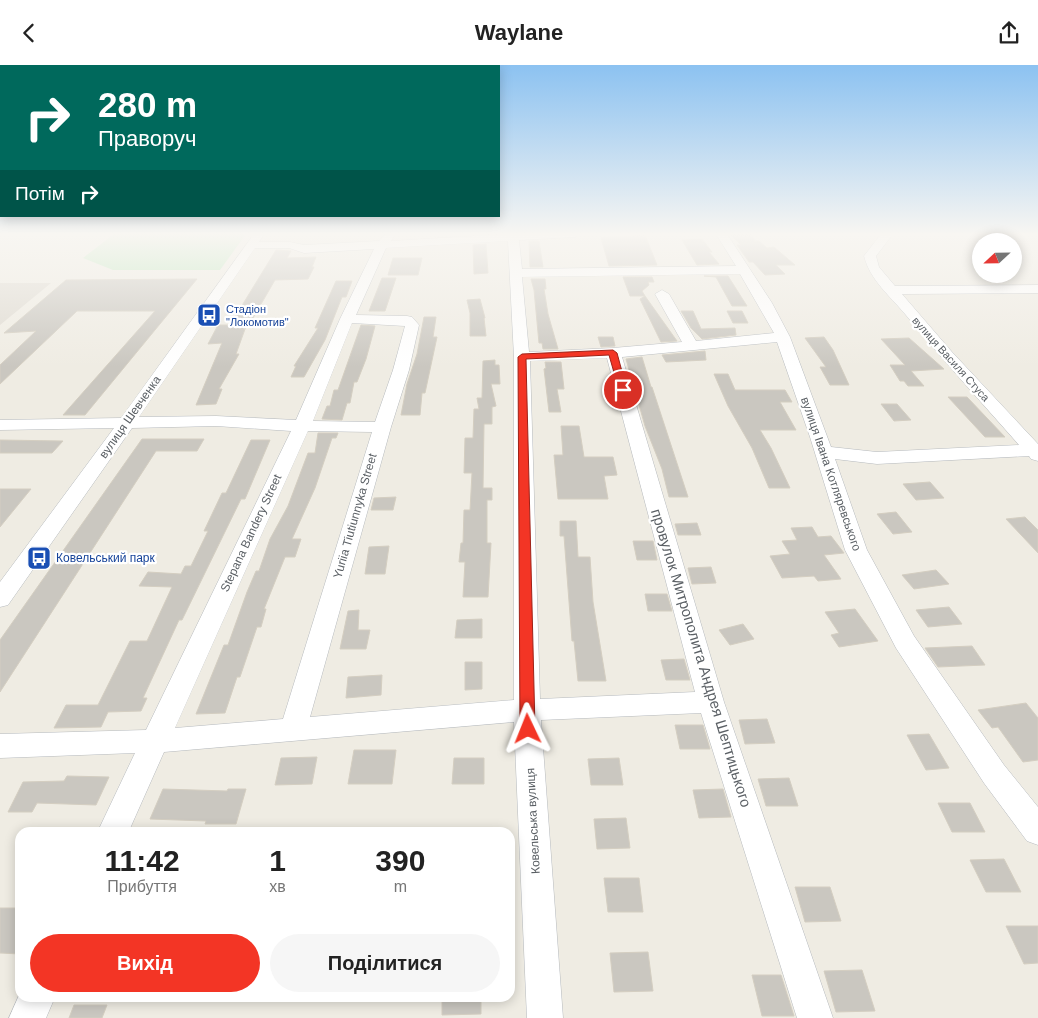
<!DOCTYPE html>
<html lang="uk">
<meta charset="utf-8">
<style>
:root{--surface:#fff;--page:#f6f6f6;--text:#222;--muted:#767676;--accent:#f33525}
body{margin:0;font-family:Arial,sans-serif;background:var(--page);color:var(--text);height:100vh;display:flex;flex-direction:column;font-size:19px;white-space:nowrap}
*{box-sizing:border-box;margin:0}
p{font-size:16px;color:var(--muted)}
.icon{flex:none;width:28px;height:28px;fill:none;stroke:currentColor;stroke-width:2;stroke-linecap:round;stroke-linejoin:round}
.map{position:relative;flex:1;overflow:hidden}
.side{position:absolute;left:15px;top:762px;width:500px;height:175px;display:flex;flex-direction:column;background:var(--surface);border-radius:15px;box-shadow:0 2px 12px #0003}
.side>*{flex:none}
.guide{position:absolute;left:0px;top:0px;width:500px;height:152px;box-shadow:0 2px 12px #0003;background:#00695c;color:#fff;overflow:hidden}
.needle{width:32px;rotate:248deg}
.controls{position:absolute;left:972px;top:168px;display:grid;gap:10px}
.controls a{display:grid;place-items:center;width:50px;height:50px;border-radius:50%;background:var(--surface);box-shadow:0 2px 12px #0003;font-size:25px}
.pin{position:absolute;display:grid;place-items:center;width:42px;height:42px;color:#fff;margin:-21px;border:2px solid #fff;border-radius:50%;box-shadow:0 1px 5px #0007}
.me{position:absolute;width:55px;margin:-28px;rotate:358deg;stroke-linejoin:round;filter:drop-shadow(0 0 4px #0008)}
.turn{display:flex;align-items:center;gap:18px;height:105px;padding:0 15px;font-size:22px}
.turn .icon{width:65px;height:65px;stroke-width:2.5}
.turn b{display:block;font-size:35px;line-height:42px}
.then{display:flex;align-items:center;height:48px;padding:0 15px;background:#0003;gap:10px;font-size:19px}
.eta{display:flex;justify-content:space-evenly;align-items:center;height:85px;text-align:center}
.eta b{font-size:30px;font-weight:800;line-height:35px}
.button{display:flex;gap:10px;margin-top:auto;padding:10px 15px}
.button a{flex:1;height:58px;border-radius:30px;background:var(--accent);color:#fff;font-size:20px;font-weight:800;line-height:58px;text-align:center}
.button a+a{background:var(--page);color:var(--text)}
header{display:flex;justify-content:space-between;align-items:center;height:65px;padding:0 15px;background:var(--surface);font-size:22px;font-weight:800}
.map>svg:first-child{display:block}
.education{fill:#dfdbd2}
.green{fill:#bee8be}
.building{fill:#cac7c0;stroke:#d4cec1}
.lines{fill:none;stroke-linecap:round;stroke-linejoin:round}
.minor-casing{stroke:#b6babe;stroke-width:1}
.minor{fill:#fff;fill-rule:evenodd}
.route{fill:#f33525;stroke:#9e2218}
.labels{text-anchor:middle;stroke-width:4.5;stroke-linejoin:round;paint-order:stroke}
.far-transit-label{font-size:11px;fill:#164399;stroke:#fff;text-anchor:start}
.far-street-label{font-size:11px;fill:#5b6065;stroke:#fff}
.street-label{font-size:12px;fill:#5b6065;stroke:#fff}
.transit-label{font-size:12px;fill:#164399;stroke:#fff;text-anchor:start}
.near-street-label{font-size:15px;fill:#5b6065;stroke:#fff}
</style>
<header><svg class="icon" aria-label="back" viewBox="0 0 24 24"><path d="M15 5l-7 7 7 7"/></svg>Waylane<svg class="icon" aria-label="share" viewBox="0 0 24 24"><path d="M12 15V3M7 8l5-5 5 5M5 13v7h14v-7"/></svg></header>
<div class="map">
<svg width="1038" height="953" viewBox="0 0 1038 953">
<rect width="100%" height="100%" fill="#efece3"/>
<polygon class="education" points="0,218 51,218 0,260"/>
<polygon class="green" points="114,169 246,169 220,205 113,205 83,193"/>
<g class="building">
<polygon points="730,169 750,169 755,176 759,176 767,183 774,182 795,200 776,200 785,209 765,210 753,197 749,197 737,180 741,180"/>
<polygon points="645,170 657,200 609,201 601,173"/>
<polygon points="702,174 712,187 709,187 719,199 697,200 682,175"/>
<polygon points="529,176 539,176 543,202 530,202"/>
<polygon points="486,179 488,208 474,209 473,180"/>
<polygon points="276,185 291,186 287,193 316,192 312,202 314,202 308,214 275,215 253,253 249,253 236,289 239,289 219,324 222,324 216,339 196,340 222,278 208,279 218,260 230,260"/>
<polygon points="393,193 422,193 418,210 388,210"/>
<polygon points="704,211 728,211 747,241 732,241 716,212"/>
<polygon points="623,212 652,212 654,217 648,217 649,220 642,226 645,231 630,231"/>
<polygon points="382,213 396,213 385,246 369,246"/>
<polygon points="197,214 85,350 63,350 155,246 77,246 0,319 0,300 36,266 4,268 66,215"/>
<polygon points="531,214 545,214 546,224 544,224 548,249 558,284 543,284 542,278 539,278 534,225"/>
<polygon points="336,216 352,216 346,232 342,232 325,275 304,312 291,312 296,301 294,301 318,263 315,263"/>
<polygon points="645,231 677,276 661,277 640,234"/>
<polygon points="480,234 485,253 484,253 486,271 470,271 470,248 467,235"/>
<polygon points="681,246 693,246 701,264 735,263 736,270 702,274 691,263"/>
<polygon points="727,246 742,246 748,258 733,258"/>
<polygon points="424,252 436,252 433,272 437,272 425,328 422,328 420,350 401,350 407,319 417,289"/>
<polygon points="361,260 375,261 366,294 357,317 354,317 350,338 347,338 342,355 322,354 327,341 330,341 334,325 338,325"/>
<polygon points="598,272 613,272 615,281 601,282"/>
<polygon points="824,272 833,285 849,320 830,320 820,302 826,302 805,273"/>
<polygon points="909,273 944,304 911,306 924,321 908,321 904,316 900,316 890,300 905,300 881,274"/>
<polygon points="705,286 706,295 666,297 662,290"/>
<polygon points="642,292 651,322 652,322 688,432 669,432 662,404 645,361 626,294"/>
<polygon points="495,295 495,300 499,300 500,319 491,319 496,341 492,342 492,359 484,359 483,423 492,423 492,435 487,435 487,478 491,478 488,532 463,532 465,497 459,497 461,478 463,478 464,445 470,445 472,408 464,408 465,373 473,373 474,344 479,344 477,333 482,333 483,296"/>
<polygon points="545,297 561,297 564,324 557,324 561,347 549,347 544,304 546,303"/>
<polygon points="714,309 728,309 735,325 785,325 792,337 780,337 796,365 760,365 771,383 790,423 769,423 752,383 728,341"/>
<polygon points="948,332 967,332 1005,372 985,372"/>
<polygon points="881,339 897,339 911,355 894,356"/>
<polygon points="561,361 579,361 584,392 613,392 617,410 604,411 608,434 558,434 554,390 563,390"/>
<polygon points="318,368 338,368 336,373 332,373 315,423 292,474 301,474 295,492 285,492 264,544 266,544 261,562 257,562 240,612 237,612 225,648 196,649 224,580 228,580 247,527 256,506 259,506 270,474 288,441 308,388 315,388"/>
<polygon points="142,374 204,374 197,386 156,386 0,627 0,575"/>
<polygon points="0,375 63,376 52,388 0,388"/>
<polygon points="251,375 270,375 245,434 241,434 182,555 179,555 143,633 147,633 141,646 108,647 101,662 54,663 66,640 98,640 130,576 147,576 172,522 139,521 148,507 181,509 185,501 191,501 208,466 204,466 222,428 226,428"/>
<polygon points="930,417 944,433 916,435 903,419"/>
<polygon points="0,424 31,424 0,462"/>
<polygon points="396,432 393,445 371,445 374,433"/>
<polygon points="896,447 912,467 893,469 877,449"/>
<polygon points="1025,452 1038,465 1038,488 1006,454"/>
<polygon points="560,456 576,456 578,492 590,492 593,537 606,616 578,616 574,576 572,576 564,471 560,471"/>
<polygon points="697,458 701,470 678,470 675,459"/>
<polygon points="812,462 818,472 831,471 844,488 824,490 841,514 818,516 814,511 782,513 770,491 790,489 782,476 797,475 791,463"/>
<polygon points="633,476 653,476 657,495 637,495"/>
<polygon points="389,481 385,509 365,509 369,482"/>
<polygon points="711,502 716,518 692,519 688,503"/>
<polygon points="936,505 949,519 914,524 902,510"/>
<polygon points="645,529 667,529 672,546 648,546"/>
<polygon points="949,542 962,559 928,562 916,545"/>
<polygon points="855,544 878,576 839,582 831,570 839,568 825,547"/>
<polygon points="359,545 358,565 370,565 366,584 340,584 348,546"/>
<polygon points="482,554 482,573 455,573 457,555"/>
<polygon points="743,559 754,574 730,580 719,565"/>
<polygon points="972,581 985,600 938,602 925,583"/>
<polygon points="684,594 690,615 666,615 661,595"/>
<polygon points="465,597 482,597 482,624 465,625"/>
<polygon points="382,610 381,630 346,633 348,612"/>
<polygon points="1026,638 1038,653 1038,695 1023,697 998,662 992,663 978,645"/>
<polygon points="767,654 775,678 745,679 739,655"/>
<polygon points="675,660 703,660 710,684 680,684"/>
<polygon points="929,669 949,703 926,705 907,670"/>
<polygon points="354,685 396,685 392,719 348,719"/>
<polygon points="317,692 312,719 275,720 281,693"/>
<polygon points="454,693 484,693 484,719 452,719"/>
<polygon points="619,693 623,720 591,720 588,694"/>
<polygon points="67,711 109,712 96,740 37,738 32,747 8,747 23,717 64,716"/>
<polygon points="789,713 798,741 766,741 758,714"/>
<polygon points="163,724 227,726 228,724 246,724 236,759 205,759 206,756 150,754"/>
<polygon points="723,724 731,752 699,753 693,725"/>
<polygon points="938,738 970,738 985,767 952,767"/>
<polygon points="626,753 630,783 597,784 594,754"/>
<polygon points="1004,794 1021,827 986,827 970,795"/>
<polygon points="604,813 639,813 643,847 608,847"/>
<polygon points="795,822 830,822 841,856 805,857"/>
<polygon points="0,843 20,843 20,889 0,888"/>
<polygon points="1006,861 1038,861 1038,898 1024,899"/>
<polygon points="648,887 653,926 614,927 610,888"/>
<polygon points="862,905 875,946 836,947 824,906"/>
<polygon points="752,910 781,910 794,951 762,951"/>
<polygon points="442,932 481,932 481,949 442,950"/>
<polygon points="74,940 107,940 102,953 69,953"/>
</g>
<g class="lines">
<g class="minor-casing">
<g id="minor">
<path d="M254,169H264L259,177H290L304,180L379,176L385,169H395L391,176L508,169H581L575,172L519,175L522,204L736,201L716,169H727L772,238L790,272L831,382L877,387L1019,380C981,337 942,294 905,249C890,231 870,215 864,191L881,169H893L876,191L879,202L895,221L1038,220V228L902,229L952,287L1038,379V396L1031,394L1029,391L877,399L835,394L867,485L914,571L1004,700L1038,742V780L1027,776L984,718L896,583L845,485L810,372L777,277L622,292L724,637L833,953H797L701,648L541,655L563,953H527L514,657L164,687L128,768H97L135,688L0,693V669L146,665L291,366L216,361L132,363L8,540L0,542V517L114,363L0,365V355L121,353ZM508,176L514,292V635L310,652L391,362L409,305L419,260L412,252L407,251L356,250L386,183ZM255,183H289L304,188L374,184L340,254L296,355L216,351L139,352ZM740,209L774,268L696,276L669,229L662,225L655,229L682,277L613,283L529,287L522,212ZM352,258L405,261L393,305L375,357L313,356ZM607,293L695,627L540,634L530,296ZM308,366L372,367L283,654L175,663Z"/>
<polygon points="20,928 20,932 55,932 46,953 9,953"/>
</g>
</g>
<use href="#minor" class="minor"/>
</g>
<linearGradient id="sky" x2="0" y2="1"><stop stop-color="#8cc2f1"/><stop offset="0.56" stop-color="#f8f6f2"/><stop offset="1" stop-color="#f8f6f2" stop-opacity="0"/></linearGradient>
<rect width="1038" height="302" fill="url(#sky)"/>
<polygon class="route" points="613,285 617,288 627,325 626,326 619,325 609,290 526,294 535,664 533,668 528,670 523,668 520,664 518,292 522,289"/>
<defs>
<g id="bus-square" transform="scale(1.25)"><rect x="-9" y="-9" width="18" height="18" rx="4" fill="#1a4fb4" stroke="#fff"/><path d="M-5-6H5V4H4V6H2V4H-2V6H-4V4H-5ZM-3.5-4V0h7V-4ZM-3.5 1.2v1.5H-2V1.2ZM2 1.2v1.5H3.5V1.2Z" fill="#fff"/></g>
</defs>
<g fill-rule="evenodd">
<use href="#bus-square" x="209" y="250"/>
<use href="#bus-square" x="39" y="493"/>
</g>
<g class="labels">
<g class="far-transit-label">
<text x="226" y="248">Стадіон<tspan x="226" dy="13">"Локомотив"</tspan></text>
</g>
<g class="far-street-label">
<text transform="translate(951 294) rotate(48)" y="4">вулиця Василя Стуса</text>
</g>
<g class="street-label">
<text transform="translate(130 352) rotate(-55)" y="4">вулиця Шевченка</text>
<text transform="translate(831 409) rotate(71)" y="4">вулиця Івана Котляревського</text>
<text transform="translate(355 451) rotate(-74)" y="4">Yuriia Tiutiunnyka Street</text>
<text transform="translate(251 468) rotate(-65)" y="4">Stepana Bandery Street</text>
<text transform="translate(533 756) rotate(-93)" y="4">Ковельська вулиця</text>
</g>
<g class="transit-label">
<text x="56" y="497">Ковельський парк</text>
</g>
<g class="near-street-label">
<text transform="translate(701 593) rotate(73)" y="5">провулок Митрополита Андрея Шептицького</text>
</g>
</g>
</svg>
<div class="controls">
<a><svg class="needle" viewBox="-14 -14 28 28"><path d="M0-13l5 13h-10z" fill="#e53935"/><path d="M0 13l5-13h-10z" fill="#767676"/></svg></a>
</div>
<div class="pin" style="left:623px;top:325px;background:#d93025"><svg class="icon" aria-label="arrive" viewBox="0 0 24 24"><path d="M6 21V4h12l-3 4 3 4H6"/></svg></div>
<svg class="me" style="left:528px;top:664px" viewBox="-20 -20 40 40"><path d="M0-17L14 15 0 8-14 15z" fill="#f33525" stroke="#fff" stroke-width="4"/></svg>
<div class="guide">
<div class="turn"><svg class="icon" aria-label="right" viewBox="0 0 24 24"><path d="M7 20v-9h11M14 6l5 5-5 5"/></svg><div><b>280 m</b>Праворуч</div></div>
<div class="then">Потім<svg class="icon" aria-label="right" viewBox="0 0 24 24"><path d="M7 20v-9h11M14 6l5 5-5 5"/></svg></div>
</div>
<section class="side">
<div class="eta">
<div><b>11:42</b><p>Прибуття</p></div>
<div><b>1</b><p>хв</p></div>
<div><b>390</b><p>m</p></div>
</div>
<div class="button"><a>Вихід</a><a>Поділитися</a></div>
</section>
</div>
